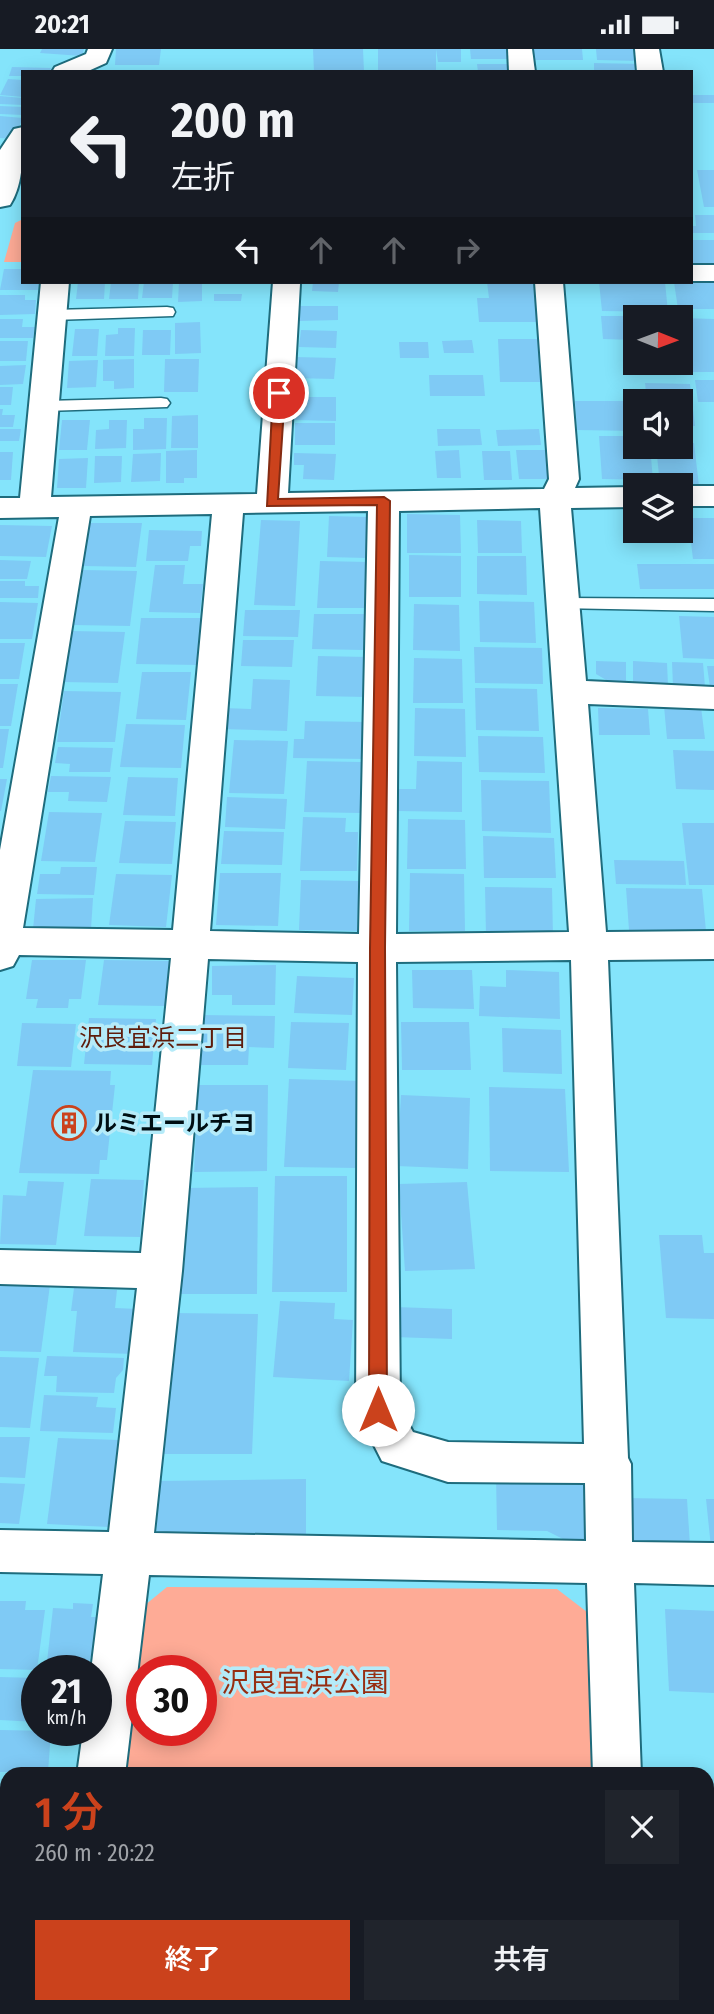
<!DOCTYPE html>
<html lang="ja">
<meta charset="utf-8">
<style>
:root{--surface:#171b24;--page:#20242c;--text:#f1f3f6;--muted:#9ea1a6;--accent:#cb421c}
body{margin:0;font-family:"Fira Sans Condensed","Noto Sans JP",sans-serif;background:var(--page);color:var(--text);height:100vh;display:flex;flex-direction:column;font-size:26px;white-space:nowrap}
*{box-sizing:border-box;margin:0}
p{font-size:23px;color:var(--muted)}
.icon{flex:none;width:38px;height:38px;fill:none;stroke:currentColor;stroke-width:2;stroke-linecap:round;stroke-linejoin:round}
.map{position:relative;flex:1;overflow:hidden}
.panel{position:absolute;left:0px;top:1718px;width:714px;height:247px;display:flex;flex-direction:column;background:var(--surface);border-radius:21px 21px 0 0;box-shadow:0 4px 18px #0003}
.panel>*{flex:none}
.top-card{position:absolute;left:21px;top:21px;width:672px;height:214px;border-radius:0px;box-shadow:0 4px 18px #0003;background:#171b24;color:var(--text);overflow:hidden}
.needle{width:46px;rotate:91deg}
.fabs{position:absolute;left:623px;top:256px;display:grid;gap:14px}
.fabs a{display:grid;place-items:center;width:70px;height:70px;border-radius:0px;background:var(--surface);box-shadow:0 4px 18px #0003;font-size:35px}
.speed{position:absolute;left:21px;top:1606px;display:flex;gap:14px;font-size:35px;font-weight:700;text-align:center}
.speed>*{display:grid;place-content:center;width:91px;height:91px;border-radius:50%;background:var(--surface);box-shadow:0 4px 18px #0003;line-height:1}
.speed small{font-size:18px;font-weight:400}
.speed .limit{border:10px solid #d22;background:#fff;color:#111}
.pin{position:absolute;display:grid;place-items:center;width:60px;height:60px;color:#fff;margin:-30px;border:4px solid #fff;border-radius:50%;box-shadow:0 2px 7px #0007}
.me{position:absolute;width:77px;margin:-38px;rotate:0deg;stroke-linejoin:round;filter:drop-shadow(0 0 5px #0008)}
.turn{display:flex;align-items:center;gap:24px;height:147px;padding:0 35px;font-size:32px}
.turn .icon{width:91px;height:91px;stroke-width:2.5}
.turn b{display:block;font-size:49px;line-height:60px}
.lanes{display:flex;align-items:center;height:66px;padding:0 35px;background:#0003;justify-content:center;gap:35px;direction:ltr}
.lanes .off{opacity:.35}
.round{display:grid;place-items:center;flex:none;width:74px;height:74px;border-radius:0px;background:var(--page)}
.overview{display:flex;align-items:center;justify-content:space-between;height:119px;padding:0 35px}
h1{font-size:42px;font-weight:600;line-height:52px;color:var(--accent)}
.button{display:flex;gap:14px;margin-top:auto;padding:14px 35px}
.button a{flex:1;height:80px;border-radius:0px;background:var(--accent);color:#fff;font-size:28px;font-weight:600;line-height:80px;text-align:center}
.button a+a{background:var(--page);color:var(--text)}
.status{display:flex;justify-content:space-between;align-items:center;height:49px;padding:0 35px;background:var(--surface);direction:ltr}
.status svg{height:19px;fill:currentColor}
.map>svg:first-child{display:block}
.green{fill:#feab96;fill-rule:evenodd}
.building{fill:#7fcaf5}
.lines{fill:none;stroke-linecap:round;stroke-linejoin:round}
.lane-casing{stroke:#1e6c7d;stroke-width:3}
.street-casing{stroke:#1e6c7d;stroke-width:4}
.lane{fill:#fff;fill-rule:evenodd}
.street{fill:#fff;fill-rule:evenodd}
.route{fill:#cb421c;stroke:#842b12;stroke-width:2}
.labels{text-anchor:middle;stroke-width:7;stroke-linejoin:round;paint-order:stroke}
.poi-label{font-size:23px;font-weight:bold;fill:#000e13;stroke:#b5ebf9;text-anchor:start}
.neighbourhood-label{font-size:24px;fill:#5e1c0b;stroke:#b5ebf9}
.near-park-label{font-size:28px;fill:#972e12;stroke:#b5ebf9}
</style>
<div class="status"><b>20:21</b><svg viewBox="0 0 49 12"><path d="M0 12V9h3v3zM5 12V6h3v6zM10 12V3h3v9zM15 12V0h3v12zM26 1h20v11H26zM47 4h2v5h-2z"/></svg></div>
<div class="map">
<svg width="714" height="1965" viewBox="0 0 714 1965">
<rect width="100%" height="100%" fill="#84e4fb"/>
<g class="green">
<polygon points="23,170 23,213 4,213 15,174"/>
<path d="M167,1538L557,1540L587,1563L594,1725L125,1726L145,1556ZM142,1622H201V1682H142Z"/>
</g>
<g class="building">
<polygon points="42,0 84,0 82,7 40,4"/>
<polygon points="116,0 161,0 159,16 115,16"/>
<polygon points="313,0 363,0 364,23 314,23"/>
<rect x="378" y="0" width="58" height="23"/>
<polygon points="436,0 461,0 461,13 438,13"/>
<polygon points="470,0 507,0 508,10 471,10"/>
<polygon points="526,0 582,0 583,11 527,11"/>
<polygon points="596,0 640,0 641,12 597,11"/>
<polygon points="594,14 641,15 642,23 594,23"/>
<polygon points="477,15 511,15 512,23 478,23"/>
<polygon points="12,18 51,19 50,23 23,23 23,27 9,27"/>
<polygon points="8,30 23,31 23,48 0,46"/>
<rect x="691" y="46" width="23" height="8"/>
<polygon points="0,47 23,49 23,56 0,55"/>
<polygon points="0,57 23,58 23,66 0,65"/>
<polygon points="0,67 23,69 13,90 0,89"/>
<polygon points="697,121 714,121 714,158 704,158"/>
<polygon points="695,166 714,166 714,184 691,184 691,177 696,177"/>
<rect x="691" y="191" width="23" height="26"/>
<polygon points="4,220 23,220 23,233 39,233 38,241 0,241"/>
<polygon points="78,233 105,233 104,250 76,250"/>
<polygon points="111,233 139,233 138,250 109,250"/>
<polygon points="144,233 173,233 172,249 142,249"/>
<polygon points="179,233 202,233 202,252 178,253"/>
<polygon points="313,233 339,233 338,243 312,242"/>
<polygon points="487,233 534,233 539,273 479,273 477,249 489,249"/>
<polygon points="599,233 665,233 668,263 602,262"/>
<polygon points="674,233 714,233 714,260 678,260"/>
<polygon points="214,245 242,245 241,252 214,252"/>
<polygon points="0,246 25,246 25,251 36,251 35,265 0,266"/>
<polygon points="299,257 338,257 338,271 299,272"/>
<polygon points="601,267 635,267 635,291 603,290"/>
<polygon points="681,269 714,270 714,323 680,323"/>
<polygon points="0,270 23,270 22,278 35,278 33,289 0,289"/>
<polygon points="200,273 201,304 175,305 175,274"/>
<polygon points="118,279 135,279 134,307 105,307 106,286 118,285"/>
<polygon points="75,280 99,280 97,307 72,307"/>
<polygon points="143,281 171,281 170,306 142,306"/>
<polygon points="301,281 337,282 336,299 299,298"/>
<polygon points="498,290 539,290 541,333 500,333"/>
<polygon points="472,291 474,304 444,304 442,292"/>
<polygon points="0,292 28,292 26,312 0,312"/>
<polygon points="399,293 428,293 429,309 400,309"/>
<polygon points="295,308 336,309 334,330 293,329"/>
<polygon points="134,310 134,339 114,340 114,332 103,332 103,311"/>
<polygon points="165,310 199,310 198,343 164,343"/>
<polygon points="98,311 96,338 67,339 69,312"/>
<polygon points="26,316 23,335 0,336 0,317"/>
<polygon points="429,326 483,326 485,347 430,347"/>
<polygon points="695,331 714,331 714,353 698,353"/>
<polygon points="645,334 690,335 695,377 681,376 681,352 647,352"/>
<polygon points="0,338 13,338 11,356 0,356"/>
<polygon points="295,348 336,348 336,372 295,371"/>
<polygon points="575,352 635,352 635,382 577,381"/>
<polygon points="0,360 3,360 2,366 15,366 13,378 0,378"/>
<polygon points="198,366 198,399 171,399 172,367"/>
<polygon points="144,369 167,369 166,400 133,401 133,380 144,380"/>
<polygon points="62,371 90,371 87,401 59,401"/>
<polygon points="109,371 127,371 126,399 95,400 96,381 109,380"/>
<rect x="295" y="374" width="40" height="22"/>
<polygon points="0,380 21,380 19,392 0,392"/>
<polygon points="437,380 480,380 482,396 438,397"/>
<polygon points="539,380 541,396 498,397 496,381"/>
<polygon points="599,387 635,387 635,397 650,397 653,431 602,430"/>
<polygon points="681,394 694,394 699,437 660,436 656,397 681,397"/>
<polygon points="197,401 197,429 184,429 184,434 166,434 166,402"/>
<polygon points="459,401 461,429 437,429 435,402"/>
<polygon points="516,401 547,401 551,430 519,430"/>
<polygon points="482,402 510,402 512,431 484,431"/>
<polygon points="0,403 13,403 11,431 0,431"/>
<polygon points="161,404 160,432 131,433 133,405"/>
<polygon points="294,404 336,405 334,431 303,430 304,416 294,416"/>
<polygon points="95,407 122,407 121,433 94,434"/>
<polygon points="88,409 86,439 57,439 59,410"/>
<polygon points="407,465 460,466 461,504 407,504"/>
<polygon points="329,467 368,468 367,509 327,508"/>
<polygon points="688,469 714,469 714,510 693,510"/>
<polygon points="261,471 300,472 295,557 254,556"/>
<polygon points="477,471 521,472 522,504 478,504"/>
<polygon points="90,474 142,474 136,518 83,517"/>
<polygon points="0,476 52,477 46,508 0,507"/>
<polygon points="149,481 202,482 201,497 190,497 188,512 146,512"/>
<polygon points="409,506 461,507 461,548 409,548"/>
<polygon points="477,507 526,507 527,546 477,545"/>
<polygon points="0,511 31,512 27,530 0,530"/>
<polygon points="320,512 369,513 367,559 317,559"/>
<polygon points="637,515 714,515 714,540 640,540"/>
<polygon points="155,516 185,516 183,535 203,535 200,564 149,563"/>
<polygon points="83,521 137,522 130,577 74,576"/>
<polygon points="0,532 25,532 25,537 39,537 38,549 0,549"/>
<polygon points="479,552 534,553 536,594 480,593"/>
<polygon points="0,553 38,554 32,590 0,590"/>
<polygon points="414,555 459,556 460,602 413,601"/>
<polygon points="245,561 300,561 298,588 243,587"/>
<polygon points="314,565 365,565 364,601 312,600"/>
<polygon points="679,567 714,568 714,610 683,609"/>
<polygon points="141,569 203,569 199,616 136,615"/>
<polygon points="71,582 125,583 118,634 63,633"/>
<polygon points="243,591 294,591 292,618 241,617"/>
<polygon points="0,594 25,594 19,630 0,630"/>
<polygon points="474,598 542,599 543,635 475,634"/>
<polygon points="318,607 368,608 367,648 316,647"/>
<polygon points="414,609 462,610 463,654 413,654"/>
<polygon points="596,612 626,613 626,632 608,632 596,625"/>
<polygon points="633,612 667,614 668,636 633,634"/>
<polygon points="672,613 703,614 705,638 673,637"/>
<polygon points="707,617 714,617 714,638 710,638"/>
<polygon points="142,623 191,623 186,671 136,670"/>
<polygon points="253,630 290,631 287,682 222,680 223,659 251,660"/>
<polygon points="0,635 18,635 11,677 0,677"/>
<polygon points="475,639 537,640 539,682 476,681"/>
<polygon points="64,642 121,643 115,693 57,693"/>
<polygon points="664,657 701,658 705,690 667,690"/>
<polygon points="415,659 465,660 466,708 414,707"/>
<polygon points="598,659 648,660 650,686 599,686"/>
<polygon points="305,672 367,673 366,710 293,709 294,690 304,690"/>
<polygon points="126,675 185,676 181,719 120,718"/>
<polygon points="0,680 9,680 3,719 0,719"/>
<polygon points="478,687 543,688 545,724 479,723"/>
<polygon points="234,691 288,692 284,745 229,744"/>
<polygon points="58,698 113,699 110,723 69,723 70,715 55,714"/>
<polygon points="673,701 714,702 714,741 676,740"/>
<polygon points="307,712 361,713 360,764 304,763"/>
<polygon points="417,712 462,713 462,763 398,762 398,740 416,740"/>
<polygon points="51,727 111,728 107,753 68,752 69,743 48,743"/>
<polygon points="128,728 178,729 175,767 123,766"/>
<polygon points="0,730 7,730 1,762 0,762"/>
<polygon points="481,731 549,732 551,784 482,782"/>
<polygon points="227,748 287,750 285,780 225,778"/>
<polygon points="49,763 102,764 95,813 41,812"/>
<polygon points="303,768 346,769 345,783 358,783 357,822 300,822"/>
<polygon points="408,770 465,771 466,820 407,820"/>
<polygon points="125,772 176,773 172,815 119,814"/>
<polygon points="682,774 714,774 714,836 689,836"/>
<polygon points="224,782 284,783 282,816 221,815"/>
<polygon points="483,787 554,789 556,829 484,829"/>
<polygon points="614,811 684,812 686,836 616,835"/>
<polygon points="61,818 97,818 94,846 37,845 40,825 60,825"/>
<polygon points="220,824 281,824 278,877 216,876"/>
<polygon points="410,824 464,825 465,882 409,882"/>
<polygon points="116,825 172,826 166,878 109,876"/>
<polygon points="301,831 359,832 357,882 299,881"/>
<polygon points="485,838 552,839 553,888 486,886"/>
<polygon points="626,839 702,840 706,882 629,881"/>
<polygon points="93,849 91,880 33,880 36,850"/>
<polygon points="32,911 86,911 81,950 69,950 68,959 36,959 38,950 26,950"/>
<polygon points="104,911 171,912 166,957 98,956"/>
<polygon points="276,916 275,956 232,956 232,946 212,946 212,917"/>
<polygon points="412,921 472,921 474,960 413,959"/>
<polygon points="506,921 559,923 560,970 479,967 480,937 506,938"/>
<polygon points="297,927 354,929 352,966 294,964"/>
<polygon points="201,966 275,967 274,999 249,998 248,1016 198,1016"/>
<polygon points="89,969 156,970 152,1016 84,1015"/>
<polygon points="291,973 349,974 346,1021 288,1019"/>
<polygon points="401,973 469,973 471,1021 402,1021"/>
<polygon points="22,974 76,975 71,1018 17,1017"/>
<polygon points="502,979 561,981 562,1025 503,1023"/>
<polygon points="33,1021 111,1022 110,1036 115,1036 107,1111 100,1111 99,1125 19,1124"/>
<polygon points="289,1030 362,1032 358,1119 284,1118"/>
<polygon points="198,1036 268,1036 267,1122 194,1123"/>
<polygon points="489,1038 565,1040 569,1123 490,1122"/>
<polygon points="401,1046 470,1049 468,1120 397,1117"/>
<polygon points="275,1127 347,1127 347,1243 272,1243"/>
<polygon points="91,1130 144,1131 140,1188 84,1187"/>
<polygon points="28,1132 64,1133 56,1196 0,1195 3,1146 26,1147"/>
<polygon points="467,1133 475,1220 405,1222 399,1135"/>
<polygon points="258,1138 257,1245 179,1245 184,1139"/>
<polygon points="659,1186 702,1186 704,1204 714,1204 714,1270 666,1269"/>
<polygon points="0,1235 50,1236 41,1303 0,1302"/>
<polygon points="74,1239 117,1241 115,1259 138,1260 134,1305 73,1303 77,1262 71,1262"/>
<polygon points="280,1252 335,1254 334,1270 353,1271 349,1332 273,1328"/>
<polygon points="395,1258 452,1260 452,1290 394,1288"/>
<polygon points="173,1264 258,1265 252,1405 162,1405"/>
<polygon points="47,1307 124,1309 123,1321 116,1329 114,1344 56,1343 57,1327 44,1327"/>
<polygon points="0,1308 39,1309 30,1379 0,1378"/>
<polygon points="44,1346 98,1348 96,1358 116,1359 113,1384 40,1382"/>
<polygon points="0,1388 30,1388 25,1429 0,1428"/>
<polygon points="58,1389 119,1391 109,1478 47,1475"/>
<polygon points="496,1426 592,1429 593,1486 573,1495 547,1482 497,1481"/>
<polygon points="306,1430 306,1492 156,1493 159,1432"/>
<polygon points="0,1434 25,1435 19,1475 0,1474"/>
<polygon points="625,1449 687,1450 690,1497 627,1496"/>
<polygon points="706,1450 714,1450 714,1507 712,1508"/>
<polygon points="0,1552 26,1552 25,1561 45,1561 37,1621 0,1620"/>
<polygon points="73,1554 93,1555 91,1568 100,1568 96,1608 90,1608 89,1622 46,1622 53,1559 73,1560"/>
<polygon points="665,1560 714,1562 714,1644 669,1642"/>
<polygon points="0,1628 37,1629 37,1673 0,1671"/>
<polygon points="0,1681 51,1682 48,1723 0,1723"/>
<polygon points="0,1752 7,1752 7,1788 0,1789"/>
<polygon points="0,1956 35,1958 34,1965 0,1965"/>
<rect x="105" y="1958" width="121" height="7"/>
</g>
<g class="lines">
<g class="lane-casing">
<g id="lane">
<polygon points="167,258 173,259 175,263 173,267 53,271 45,266 53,261"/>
<polygon points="161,349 167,350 170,354 167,358 45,362 36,357 45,352"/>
<polygon points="564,549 714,550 714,562 557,559 554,555 557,551"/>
</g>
</g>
<g class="street-casing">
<g id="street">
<polygon points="88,0 112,0 106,14 86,23 52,23 55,18 86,5"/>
<polygon points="508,0 532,0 535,23 509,23"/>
<polygon points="635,0 659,0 663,23 637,23"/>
<path d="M23,78C23,103 24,134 10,156L0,158V101L14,80Z"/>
<rect x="691" y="216" width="23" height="16"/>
<path d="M41,233H69L51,448L257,445L273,233L300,235L288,444L544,440L549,430L535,233H563L579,430L575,439L635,438V458L571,459L586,632L714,638V660L588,655L606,883L714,882V910L608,911L628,1409L631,1415L632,1493L714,1494V1536L634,1534L641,1726H593L587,1534L149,1526L125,1726H77L83,1682H96V1622H91L103,1525L0,1523V1481L109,1483L137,1239L0,1235V1201L141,1204L171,909L19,906L13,917L0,921V801L59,468L0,469V449H20ZM540,459L569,883L396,885L399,462ZM368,462L359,885L210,882L243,464ZM212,465L173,881L23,879L90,467ZM208,910L358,913L356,1361L382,1412L448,1433L585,1434L586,1492L154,1484L182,1222ZM571,911L584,1395L448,1393L413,1383L400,1359L396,913Z"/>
<rect x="681" y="437" width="33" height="20"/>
<rect x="707" y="1894" width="7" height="52"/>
<polygon points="44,1958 96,1958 95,1965 43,1965"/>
<rect x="598" y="1958" width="52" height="7"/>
</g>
</g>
<use href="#lane" class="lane"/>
<use href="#street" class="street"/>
</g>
<polygon class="route" points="279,341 285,344 278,450 384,448 390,452 385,899 387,1361 384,1367 372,1367 369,1361 370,899 377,456 267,457 273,344"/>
<defs>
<g id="building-ring" transform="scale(1.75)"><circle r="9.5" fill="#b5ebf9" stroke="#cb421c" stroke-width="1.5"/><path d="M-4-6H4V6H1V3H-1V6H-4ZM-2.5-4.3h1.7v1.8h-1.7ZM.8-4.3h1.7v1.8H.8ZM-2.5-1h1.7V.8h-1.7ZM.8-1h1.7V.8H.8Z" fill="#cb421c"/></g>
</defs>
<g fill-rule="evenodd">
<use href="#building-ring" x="69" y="1074"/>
</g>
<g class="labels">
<g class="poi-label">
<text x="94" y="1082">ルミエールチヨ</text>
</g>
<g class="neighbourhood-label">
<text x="163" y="997">沢良宜浜二丁目</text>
</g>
<g class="near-park-label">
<text x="305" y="1643">沢良宜浜公園</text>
</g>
</g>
</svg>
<div class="fabs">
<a><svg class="needle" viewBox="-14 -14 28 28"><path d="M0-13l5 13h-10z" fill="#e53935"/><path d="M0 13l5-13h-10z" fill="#9ea1a6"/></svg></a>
<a><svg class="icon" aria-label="sound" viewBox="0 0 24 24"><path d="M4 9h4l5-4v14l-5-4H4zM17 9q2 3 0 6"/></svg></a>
<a><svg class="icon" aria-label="layers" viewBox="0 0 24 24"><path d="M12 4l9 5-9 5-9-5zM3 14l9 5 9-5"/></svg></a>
</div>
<div class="speed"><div>21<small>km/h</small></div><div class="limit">30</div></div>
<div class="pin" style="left:279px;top:344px;background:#d93025"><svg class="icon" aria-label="arrive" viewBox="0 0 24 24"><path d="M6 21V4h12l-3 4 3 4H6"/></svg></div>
<svg class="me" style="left:378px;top:1361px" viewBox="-20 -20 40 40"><circle r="19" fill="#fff"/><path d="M0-13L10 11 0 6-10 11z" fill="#cb421c"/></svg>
<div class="top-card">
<div class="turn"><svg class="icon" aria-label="left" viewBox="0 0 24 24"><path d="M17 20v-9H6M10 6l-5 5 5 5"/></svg><div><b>200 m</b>左折</div></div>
<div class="lanes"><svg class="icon" aria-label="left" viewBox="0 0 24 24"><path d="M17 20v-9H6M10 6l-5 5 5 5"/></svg><svg class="icon off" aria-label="ahead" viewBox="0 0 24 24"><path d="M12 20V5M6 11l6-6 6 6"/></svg><svg class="icon off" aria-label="ahead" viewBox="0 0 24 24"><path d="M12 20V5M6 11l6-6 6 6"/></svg><svg class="icon off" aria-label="right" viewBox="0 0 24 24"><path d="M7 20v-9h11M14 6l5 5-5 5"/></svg></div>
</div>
<section class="panel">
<div class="overview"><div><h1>1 分</h1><p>260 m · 20:22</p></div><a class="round"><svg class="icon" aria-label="close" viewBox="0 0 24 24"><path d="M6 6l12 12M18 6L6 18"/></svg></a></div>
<div class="button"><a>終了</a><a>共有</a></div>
</section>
</div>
